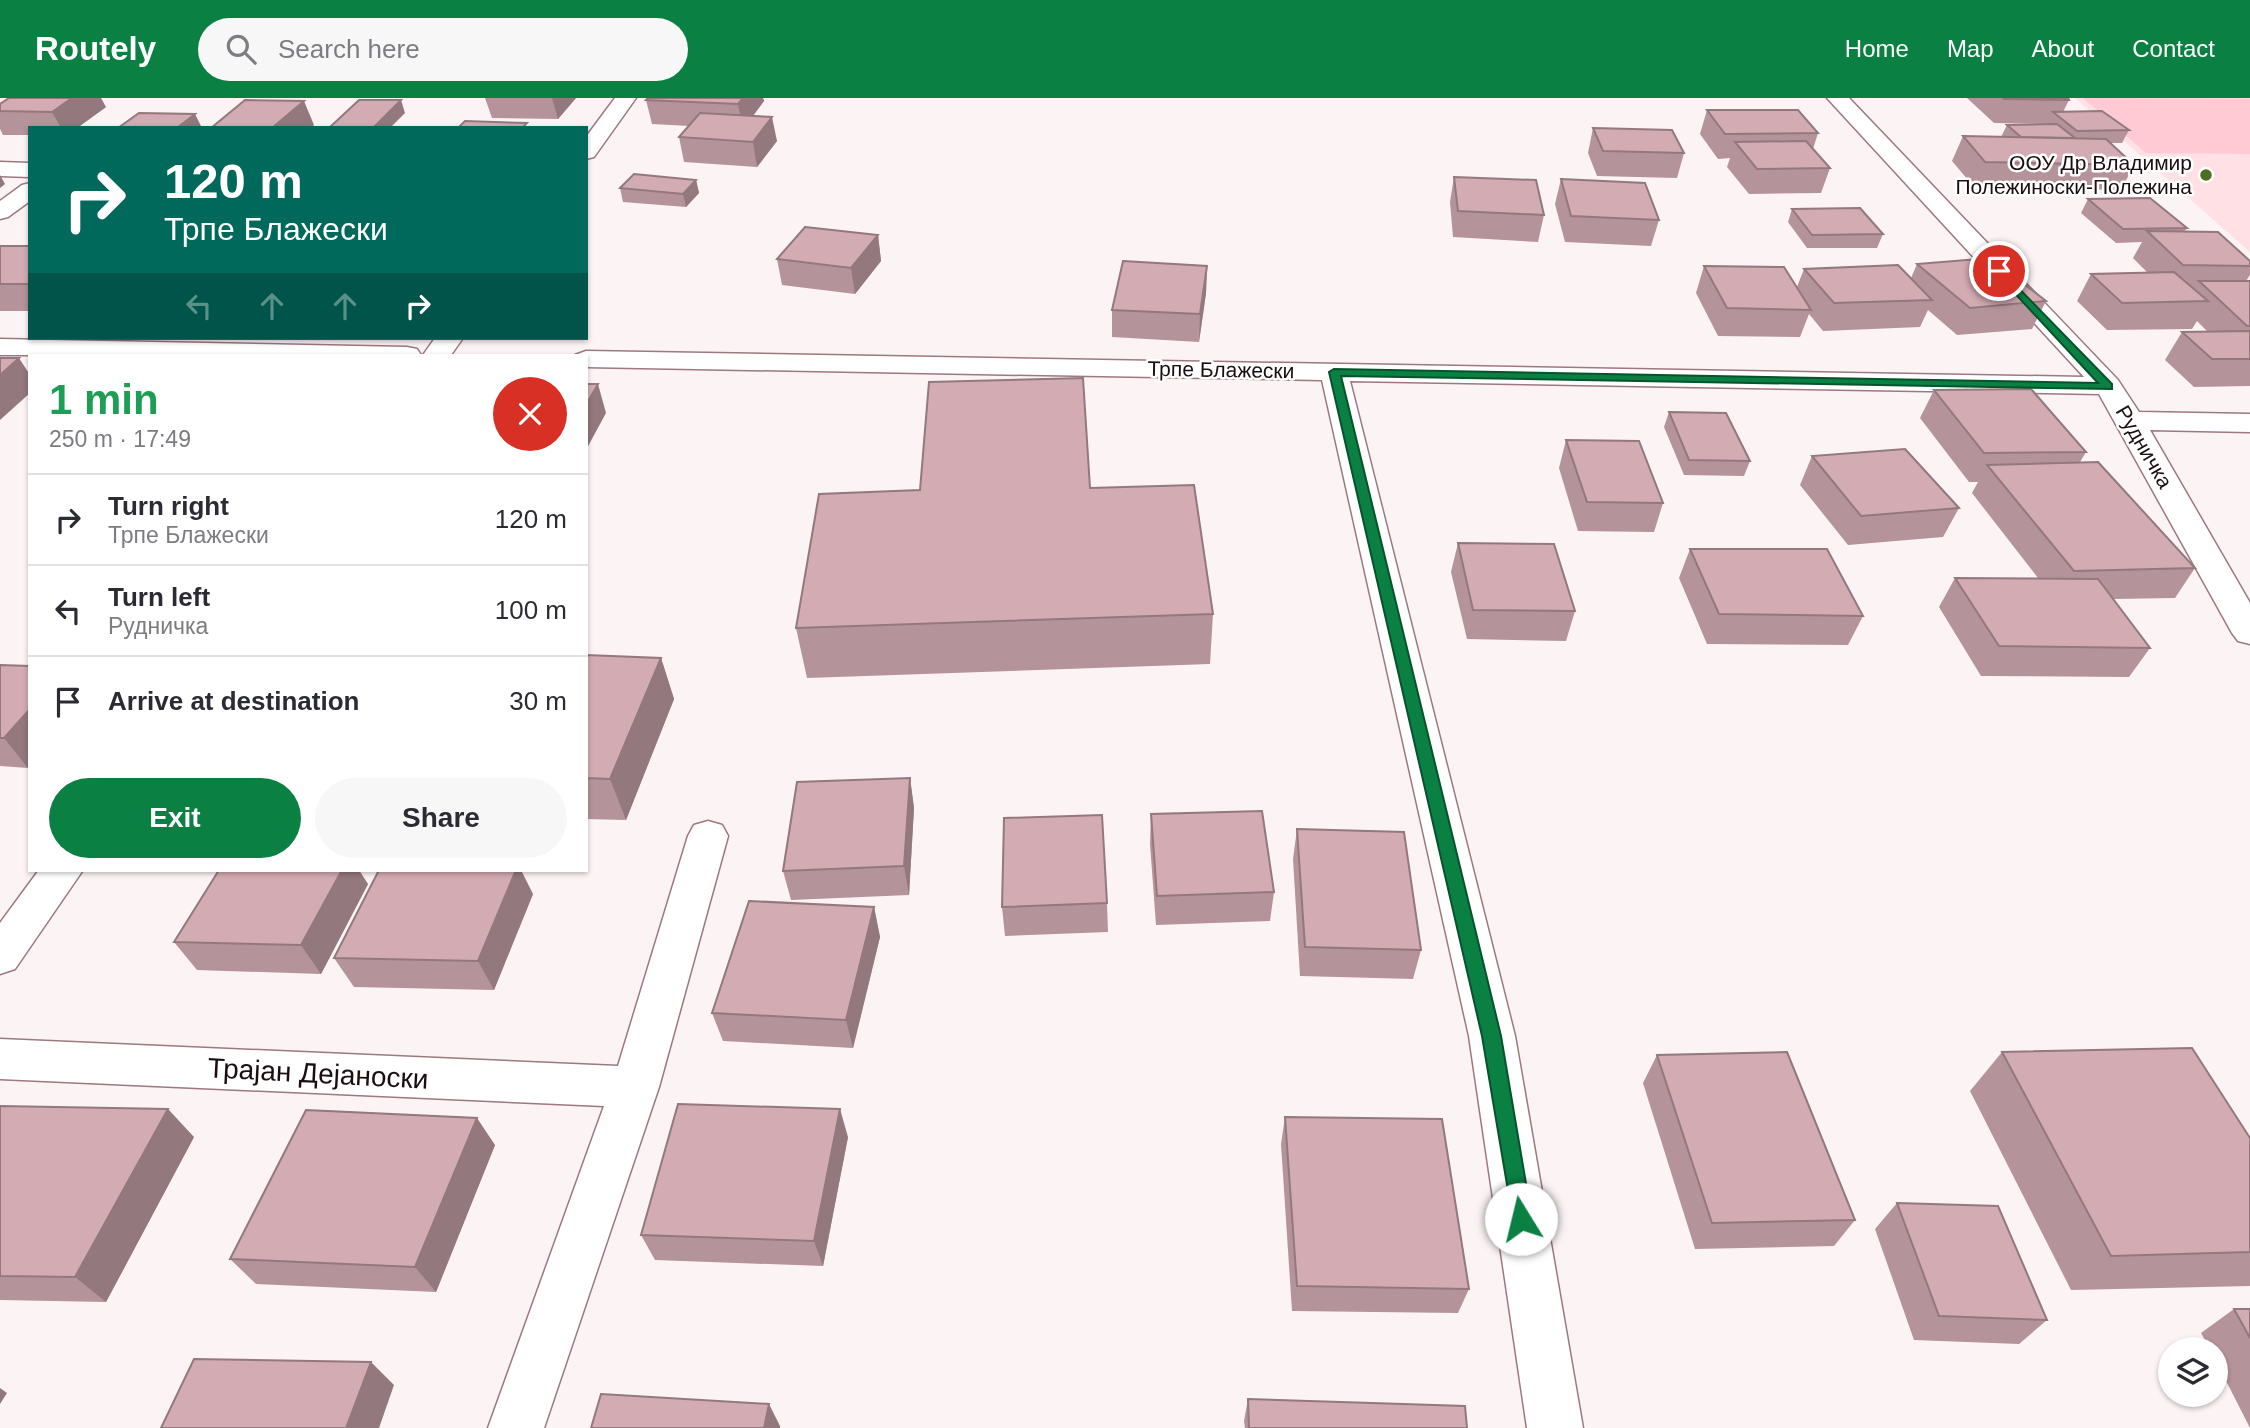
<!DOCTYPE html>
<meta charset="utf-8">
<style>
:root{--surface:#fff;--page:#f7f7f7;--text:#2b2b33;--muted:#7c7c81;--line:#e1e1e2;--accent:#0b8043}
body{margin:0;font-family:Arial,sans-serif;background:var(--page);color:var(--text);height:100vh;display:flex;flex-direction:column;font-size:26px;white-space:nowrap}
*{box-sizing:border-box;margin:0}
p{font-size:23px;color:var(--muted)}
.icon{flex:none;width:38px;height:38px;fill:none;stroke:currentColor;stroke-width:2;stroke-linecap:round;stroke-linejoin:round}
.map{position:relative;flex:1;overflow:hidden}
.sheet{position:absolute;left:28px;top:256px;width:560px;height:518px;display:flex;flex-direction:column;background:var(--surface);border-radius:0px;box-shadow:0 2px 5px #0004}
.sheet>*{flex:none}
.top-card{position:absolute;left:28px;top:28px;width:560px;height:214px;border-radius:0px;box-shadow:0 2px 5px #0004;background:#00695c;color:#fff;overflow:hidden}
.buttons{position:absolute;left:2158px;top:1239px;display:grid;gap:14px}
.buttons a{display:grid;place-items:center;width:70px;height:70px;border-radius:50%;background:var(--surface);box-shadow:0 2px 5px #0004;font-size:35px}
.pin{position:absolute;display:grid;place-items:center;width:60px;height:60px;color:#fff;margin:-30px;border:4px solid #fff;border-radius:50%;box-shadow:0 2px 7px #0007}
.me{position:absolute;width:77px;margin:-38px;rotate:351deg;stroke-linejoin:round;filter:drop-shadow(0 0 5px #0008)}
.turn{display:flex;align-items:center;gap:24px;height:147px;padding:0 21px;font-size:32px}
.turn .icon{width:91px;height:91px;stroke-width:2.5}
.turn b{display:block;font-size:49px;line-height:60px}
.lanes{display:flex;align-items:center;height:66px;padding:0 21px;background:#0003;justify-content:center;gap:35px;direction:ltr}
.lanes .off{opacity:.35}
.round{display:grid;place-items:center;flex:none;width:74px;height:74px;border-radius:37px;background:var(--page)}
.overview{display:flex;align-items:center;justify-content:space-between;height:119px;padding:0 21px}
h1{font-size:42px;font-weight:800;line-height:52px;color:#1e9e55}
.action{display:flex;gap:14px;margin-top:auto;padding:14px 21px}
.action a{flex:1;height:80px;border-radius:42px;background:var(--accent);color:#fff;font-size:28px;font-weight:800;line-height:80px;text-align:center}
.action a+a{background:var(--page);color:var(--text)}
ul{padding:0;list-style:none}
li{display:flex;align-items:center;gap:21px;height:91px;padding:0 21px;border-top:2px solid var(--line)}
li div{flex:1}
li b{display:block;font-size:26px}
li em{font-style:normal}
header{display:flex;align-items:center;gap:42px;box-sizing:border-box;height:98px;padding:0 35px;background:var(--accent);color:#fff}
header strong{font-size:33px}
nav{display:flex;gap:38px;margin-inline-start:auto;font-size:24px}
.search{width:490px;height:63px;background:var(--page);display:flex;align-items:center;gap:18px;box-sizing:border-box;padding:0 24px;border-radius:38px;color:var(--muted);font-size:26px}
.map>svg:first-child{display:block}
.built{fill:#fee0e5}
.green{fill:#ffcad4}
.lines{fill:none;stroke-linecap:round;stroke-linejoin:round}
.street-casing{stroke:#9d787f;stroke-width:3}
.street{fill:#fff;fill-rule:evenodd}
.wall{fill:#b5939a}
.shaded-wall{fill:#93787d}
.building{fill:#d2abb3;stroke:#93787d;stroke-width:2}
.route{fill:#0b8043;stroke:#07532c;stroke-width:2}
.poi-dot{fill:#4d6d23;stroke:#fff;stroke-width:2.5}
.labels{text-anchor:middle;stroke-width:5;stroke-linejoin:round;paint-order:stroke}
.far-poi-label{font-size:21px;fill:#1b0e10;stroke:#fff;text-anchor:end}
.far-street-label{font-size:21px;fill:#1b0e10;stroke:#fff}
.near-street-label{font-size:28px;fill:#1b0e10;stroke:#fff}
</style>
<header>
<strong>Routely</strong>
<div class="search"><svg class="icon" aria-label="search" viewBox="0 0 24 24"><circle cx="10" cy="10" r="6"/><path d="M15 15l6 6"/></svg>Search here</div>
<nav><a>Home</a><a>Map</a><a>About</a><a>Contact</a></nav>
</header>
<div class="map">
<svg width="2250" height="1330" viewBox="0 0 2250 1330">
<rect width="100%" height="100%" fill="#fcf3f5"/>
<polygon class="built" points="2075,0 2250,0 2250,154"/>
<polygon class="green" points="2083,0 2250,1 2250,56 2146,55"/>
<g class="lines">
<g class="street-casing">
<g id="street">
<polygon points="615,0 636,0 594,59 586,61 586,39"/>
<polygon points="1827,0 1849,0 2118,282 2139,314 2250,316 2250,334 2150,332 2250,505 2250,546 2238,543 2232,535 2099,296 1350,283 1515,938 1583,1330 1527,1330 1469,938 1322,282 586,269 586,257 575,257 586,253 2084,279"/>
<polygon points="0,64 30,65 30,79 0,78"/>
<polygon points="30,85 30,103 8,119 0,121 0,103 22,87"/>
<polygon points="435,240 463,240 451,257 423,257"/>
<polygon points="0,241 407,249 417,251 421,257 0,257"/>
<polygon points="708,723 722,727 728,738 659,989 544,1330 488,1330 604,1008 0,981 0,941 618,968 688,738 694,727"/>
<polygon points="39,772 83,772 15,871 0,876 0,825"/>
</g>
</g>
<use href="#street" class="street"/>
</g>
<g class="wall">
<polygon points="485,0 576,0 558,21 492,20"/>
<polygon points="648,0 763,0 764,3 753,18 777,43 757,69 684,64 679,39 689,28 652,26 646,2"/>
<polygon points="1967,0 2068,0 2069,2 2063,14 2129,32 2122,45 2111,45 2134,67 2121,92 1974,89 1952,63 1963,38 2001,39 2007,27 2047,26 1994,25"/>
<polygon points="0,6 106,9 77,30 30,30 30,37 3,37 0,31"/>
<polygon points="1707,12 1818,35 1813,51 1830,70 1821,95 1749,96 1727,69 1730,60 1718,61 1700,36"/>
<polygon points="1593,30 1684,55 1677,80 1597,78 1588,55"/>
<polygon points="1454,79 1544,117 1538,144 1453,139 1450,104"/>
<polygon points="1561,81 1659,122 1651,148 1565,144 1555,106"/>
<polygon points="696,82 699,95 686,109 623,104 620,90"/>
<polygon points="2088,101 2187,130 2184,134 2250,163 2250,177 2246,183 2250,183 2250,288 2194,289 2165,262 2182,234 2208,234 2197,223 2192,231 2107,232 2077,203 2091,176 2148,175 2133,160 2142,144 2116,145 2081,115"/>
<polygon points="1792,111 1883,136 1877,150 1807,150 1788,124"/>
<polygon points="878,137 881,163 855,196 782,187 777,161"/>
<rect x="0" y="148" width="30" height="65"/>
<polygon points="1917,166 2046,203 2032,231 1957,237 1928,212 1920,229 1823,233 1809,216 1800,239 1718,238 1696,195 1704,168 1797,189 1804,171 1911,180"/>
<polygon points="1207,168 1206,195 1199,244 1112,239 1112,212"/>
<polygon points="1934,292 2086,354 2080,364 2195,470 2175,500 2113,501 2150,550 2129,579 1981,578 1939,509 1955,480 2038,480 1972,395 1978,384 1969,384 1920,320"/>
<polygon points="1669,314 1750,363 1744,378 1684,377 1664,329"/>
<polygon points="1566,342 1663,405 1654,434 1578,433 1559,370"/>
<polygon points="1812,358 1959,410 1943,439 1848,447 1800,387"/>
<polygon points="1090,390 1213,516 1210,566 807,580 796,530 920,392"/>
<polygon points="1458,445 1575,513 1566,543 1467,541 1451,474"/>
<polygon points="1690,451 1863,518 1848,547 1707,546 1679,480"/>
<polygon points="586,557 661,560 674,601 626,722 586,721"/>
<polygon points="0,567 30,568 30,668 28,670 0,668"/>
<polygon points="910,680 914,710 909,797 791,802 783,773"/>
<polygon points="1151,716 1274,794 1270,823 1156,827 1150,746"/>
<polygon points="1297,731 1421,852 1413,881 1300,878 1293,761"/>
<polygon points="368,786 321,876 197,872 174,844"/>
<polygon points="533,796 494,892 354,889 334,860"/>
<polygon points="1107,805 1108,834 1005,838 1002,809"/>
<polygon points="874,809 880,839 853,950 723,943 712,915"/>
<polygon points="2002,954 2250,1040 2250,1188 2071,1192 1970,993"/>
<polygon points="1657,957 1855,1122 1834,1148 1695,1151 1643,985"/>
<polygon points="0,1008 194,1039 106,1204 0,1202"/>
<polygon points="1285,1019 1469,1191 1458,1215 1292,1213 1281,1046"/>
<polygon points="848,1039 823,1168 655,1162 641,1137"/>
<polygon points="495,1047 436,1194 256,1186 230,1161"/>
<polygon points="1897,1105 2047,1222 2019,1246 1914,1242 1875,1131"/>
<polygon points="2234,1211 2250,1211 2250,1330 2216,1263 2216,1251 2210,1251 2201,1235"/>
<polygon points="1248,1301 1467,1330 1245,1330 1244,1323"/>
</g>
<g class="shaded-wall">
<polygon points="72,0 101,0 106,9 77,30 61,30 52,14"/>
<polygon points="552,0 576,0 558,21"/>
<polygon points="743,0 763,0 764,3 743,31 738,6"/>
<polygon points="401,2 405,15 390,30 373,30"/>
<polygon points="304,3 314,27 311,30 272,30"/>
<polygon points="195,16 201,28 199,30 177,30"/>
<polygon points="772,19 777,43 757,69 753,44"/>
<polygon points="0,77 5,86 0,90"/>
<polygon points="696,82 699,95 686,109 683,96"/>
<polygon points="878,137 881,163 855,196 851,170"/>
<polygon points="1207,168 1206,195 1199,244 1200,216"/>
<polygon points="19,260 30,277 30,295 0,322 0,277"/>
<polygon points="598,286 606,315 586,352 586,307"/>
<polygon points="661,560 674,601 626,722 610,681"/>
<polygon points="30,611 30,668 28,670 4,640"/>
<polygon points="910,680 914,710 909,797 904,768"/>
<polygon points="342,772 359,772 368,786 321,876 301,847"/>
<polygon points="516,772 521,772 533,796 494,892 478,863"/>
<polygon points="874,809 880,839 853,950 846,922"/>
<polygon points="168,1011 194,1039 106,1204 75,1179"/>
<polygon points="840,1011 848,1039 823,1168 814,1143"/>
<polygon points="477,1020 495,1047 436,1194 415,1169"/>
<polygon points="371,1264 394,1287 379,1330 346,1330"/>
<polygon points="0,1290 7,1295 0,1306"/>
<polygon points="769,1306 780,1328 780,1330 764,1330"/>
</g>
<g class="building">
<polygon points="9,0 72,0 52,14 0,13 0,6"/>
<polygon points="648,0 743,0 738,6 646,2"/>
<polygon points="2003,0 2068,0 2069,2 2004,1"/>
<polygon points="245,2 304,3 272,30 211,30"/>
<polygon points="359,2 401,2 373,30 329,30"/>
<polygon points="1707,12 1798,12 1818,35 1725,36"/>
<polygon points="2102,13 2129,32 2077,33 2053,14"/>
<polygon points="139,15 195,16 177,30 118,30"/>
<polygon points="700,15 772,19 753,44 679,39"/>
<polygon points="465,23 527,25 522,30 458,30"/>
<polygon points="2057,26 2075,40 2021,39 2007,27"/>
<polygon points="1593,30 1672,32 1684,55 1603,53"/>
<polygon points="1963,38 2106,41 2134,67 1985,64"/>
<polygon points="1806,43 1830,70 1757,71 1735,44"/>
<polygon points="634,76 696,82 683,96 620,90"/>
<polygon points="1454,79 1536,82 1544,117 1458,113"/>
<polygon points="1561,81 1645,85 1659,122 1571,118"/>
<polygon points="2150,100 2187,130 2123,131 2088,101"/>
<polygon points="1860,110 1883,136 1812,137 1792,111"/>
<polygon points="805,129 878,137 851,170 777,161"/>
<polygon points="2147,133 2218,134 2250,163 2250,168 2183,167"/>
<rect x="0" y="148" width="30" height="38"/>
<polygon points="1991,160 2046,203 1970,210 1917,166"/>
<polygon points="1123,163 1207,168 1200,216 1112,212"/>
<polygon points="1898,167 1932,202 1834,205 1804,171"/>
<polygon points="1704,168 1784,169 1811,212 1727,210"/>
<polygon points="2174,174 2208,203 2122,205 2091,176"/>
<polygon points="2199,183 2250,183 2250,228 2247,228"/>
<polygon points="2250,233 2250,261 2212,261 2182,234"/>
<polygon points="0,260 19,260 0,277"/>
<polygon points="1083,280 1090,390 1194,387 1213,516 796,530 819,396 920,392 929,284"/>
<polygon points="586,286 598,286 586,307"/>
<polygon points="2031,291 2086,354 1984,355 1934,292"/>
<polygon points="1669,314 1726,315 1750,363 1689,362"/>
<polygon points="1566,342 1639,343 1663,405 1587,404"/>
<polygon points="1905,351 1959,410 1861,418 1812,358"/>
<polygon points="2098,364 2195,470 2074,473 1987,367"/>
<polygon points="1458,445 1554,446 1575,513 1473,512"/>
<polygon points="1690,451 1827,451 1863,518 1719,516"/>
<polygon points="1955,480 2098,481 2150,550 1999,548"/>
<polygon points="586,557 661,560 610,681 586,680"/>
<polygon points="0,567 30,568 30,611 4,640 0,640"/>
<polygon points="910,680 904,768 783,773 797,684"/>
<polygon points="1262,713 1274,794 1157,798 1151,716"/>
<polygon points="1102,717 1107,805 1002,809 1004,720"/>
<polygon points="1297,731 1404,734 1421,852 1305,849"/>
<polygon points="219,772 342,772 301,847 174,844"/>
<polygon points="379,772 516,772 478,863 334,860"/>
<polygon points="749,803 874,809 846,922 712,915"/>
<polygon points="2192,950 2250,1040 2250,1154 2111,1158 2002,954"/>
<polygon points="1787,954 1855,1122 1712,1125 1657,957"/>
<polygon points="678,1006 840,1011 814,1143 641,1137"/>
<polygon points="0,1008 168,1011 75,1179 0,1178"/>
<polygon points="306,1012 477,1020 415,1169 230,1161"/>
<polygon points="1285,1019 1442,1021 1469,1191 1297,1188"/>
<polygon points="1897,1105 1998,1108 2047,1222 1939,1218"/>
<polygon points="2234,1211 2250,1211 2250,1240"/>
<polygon points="194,1261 371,1264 346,1330 161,1330"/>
<polygon points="601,1296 769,1306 764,1330 591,1330"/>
<polygon points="1248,1301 1465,1308 1467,1330 1249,1330"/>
</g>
<polygon class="route" points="1999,170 2112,286 2112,291 1341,278 1501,938 1532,1121 1529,1128 1521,1131 1514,1128 1482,938 1329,274 1334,271 2098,285 1996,175 1996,171"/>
<circle class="poi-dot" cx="2206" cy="77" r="7"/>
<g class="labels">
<g class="far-poi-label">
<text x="2192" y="72">ООУ Др Владимир<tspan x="2192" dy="24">Полежиноски-Полежина</tspan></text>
</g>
<g class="far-street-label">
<text transform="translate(1221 272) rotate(1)" y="7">Трпе Блажески</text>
<text transform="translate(2144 349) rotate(60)" y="7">Рудничка</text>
</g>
<g class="near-street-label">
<text transform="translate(318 975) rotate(3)" y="10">Трајан Дејаноски</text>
</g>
</g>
</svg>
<div class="buttons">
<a><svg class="icon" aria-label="layers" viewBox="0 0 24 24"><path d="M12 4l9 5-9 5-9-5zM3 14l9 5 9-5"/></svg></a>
</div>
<div class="pin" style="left:1999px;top:173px;background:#d93025"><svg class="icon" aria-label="arrive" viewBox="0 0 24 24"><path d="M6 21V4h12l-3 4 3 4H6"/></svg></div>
<svg class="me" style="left:1521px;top:1121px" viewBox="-20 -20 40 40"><circle r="19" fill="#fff"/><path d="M0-13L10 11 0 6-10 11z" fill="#0b8043"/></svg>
<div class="top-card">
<div class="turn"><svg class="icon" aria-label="right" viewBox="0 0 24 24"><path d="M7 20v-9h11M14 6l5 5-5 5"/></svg><div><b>120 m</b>Трпе Блажески</div></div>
<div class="lanes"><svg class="icon off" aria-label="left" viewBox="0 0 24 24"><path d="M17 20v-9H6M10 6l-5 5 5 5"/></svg><svg class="icon off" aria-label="ahead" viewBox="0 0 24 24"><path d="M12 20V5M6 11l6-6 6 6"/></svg><svg class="icon off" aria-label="ahead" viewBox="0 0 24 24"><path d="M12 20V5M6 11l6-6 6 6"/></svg><svg class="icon" aria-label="right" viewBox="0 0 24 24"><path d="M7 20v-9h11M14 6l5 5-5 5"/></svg></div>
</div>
<section class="sheet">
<div class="overview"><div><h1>1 min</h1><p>250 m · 17:49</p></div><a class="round" style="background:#d93025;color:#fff"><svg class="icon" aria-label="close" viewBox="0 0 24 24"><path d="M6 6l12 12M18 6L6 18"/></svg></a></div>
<ul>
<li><svg class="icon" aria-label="right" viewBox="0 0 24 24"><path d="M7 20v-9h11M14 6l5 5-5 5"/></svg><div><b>Turn right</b><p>Трпе Блажески</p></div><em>120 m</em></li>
<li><svg class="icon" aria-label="left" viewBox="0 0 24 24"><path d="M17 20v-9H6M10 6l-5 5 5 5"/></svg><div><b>Turn left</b><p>Рудничка</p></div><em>100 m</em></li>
<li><svg class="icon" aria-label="arrive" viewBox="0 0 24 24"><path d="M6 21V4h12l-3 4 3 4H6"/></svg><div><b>Arrive at destination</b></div><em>30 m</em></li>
</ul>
<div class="action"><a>Exit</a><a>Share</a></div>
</section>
</div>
